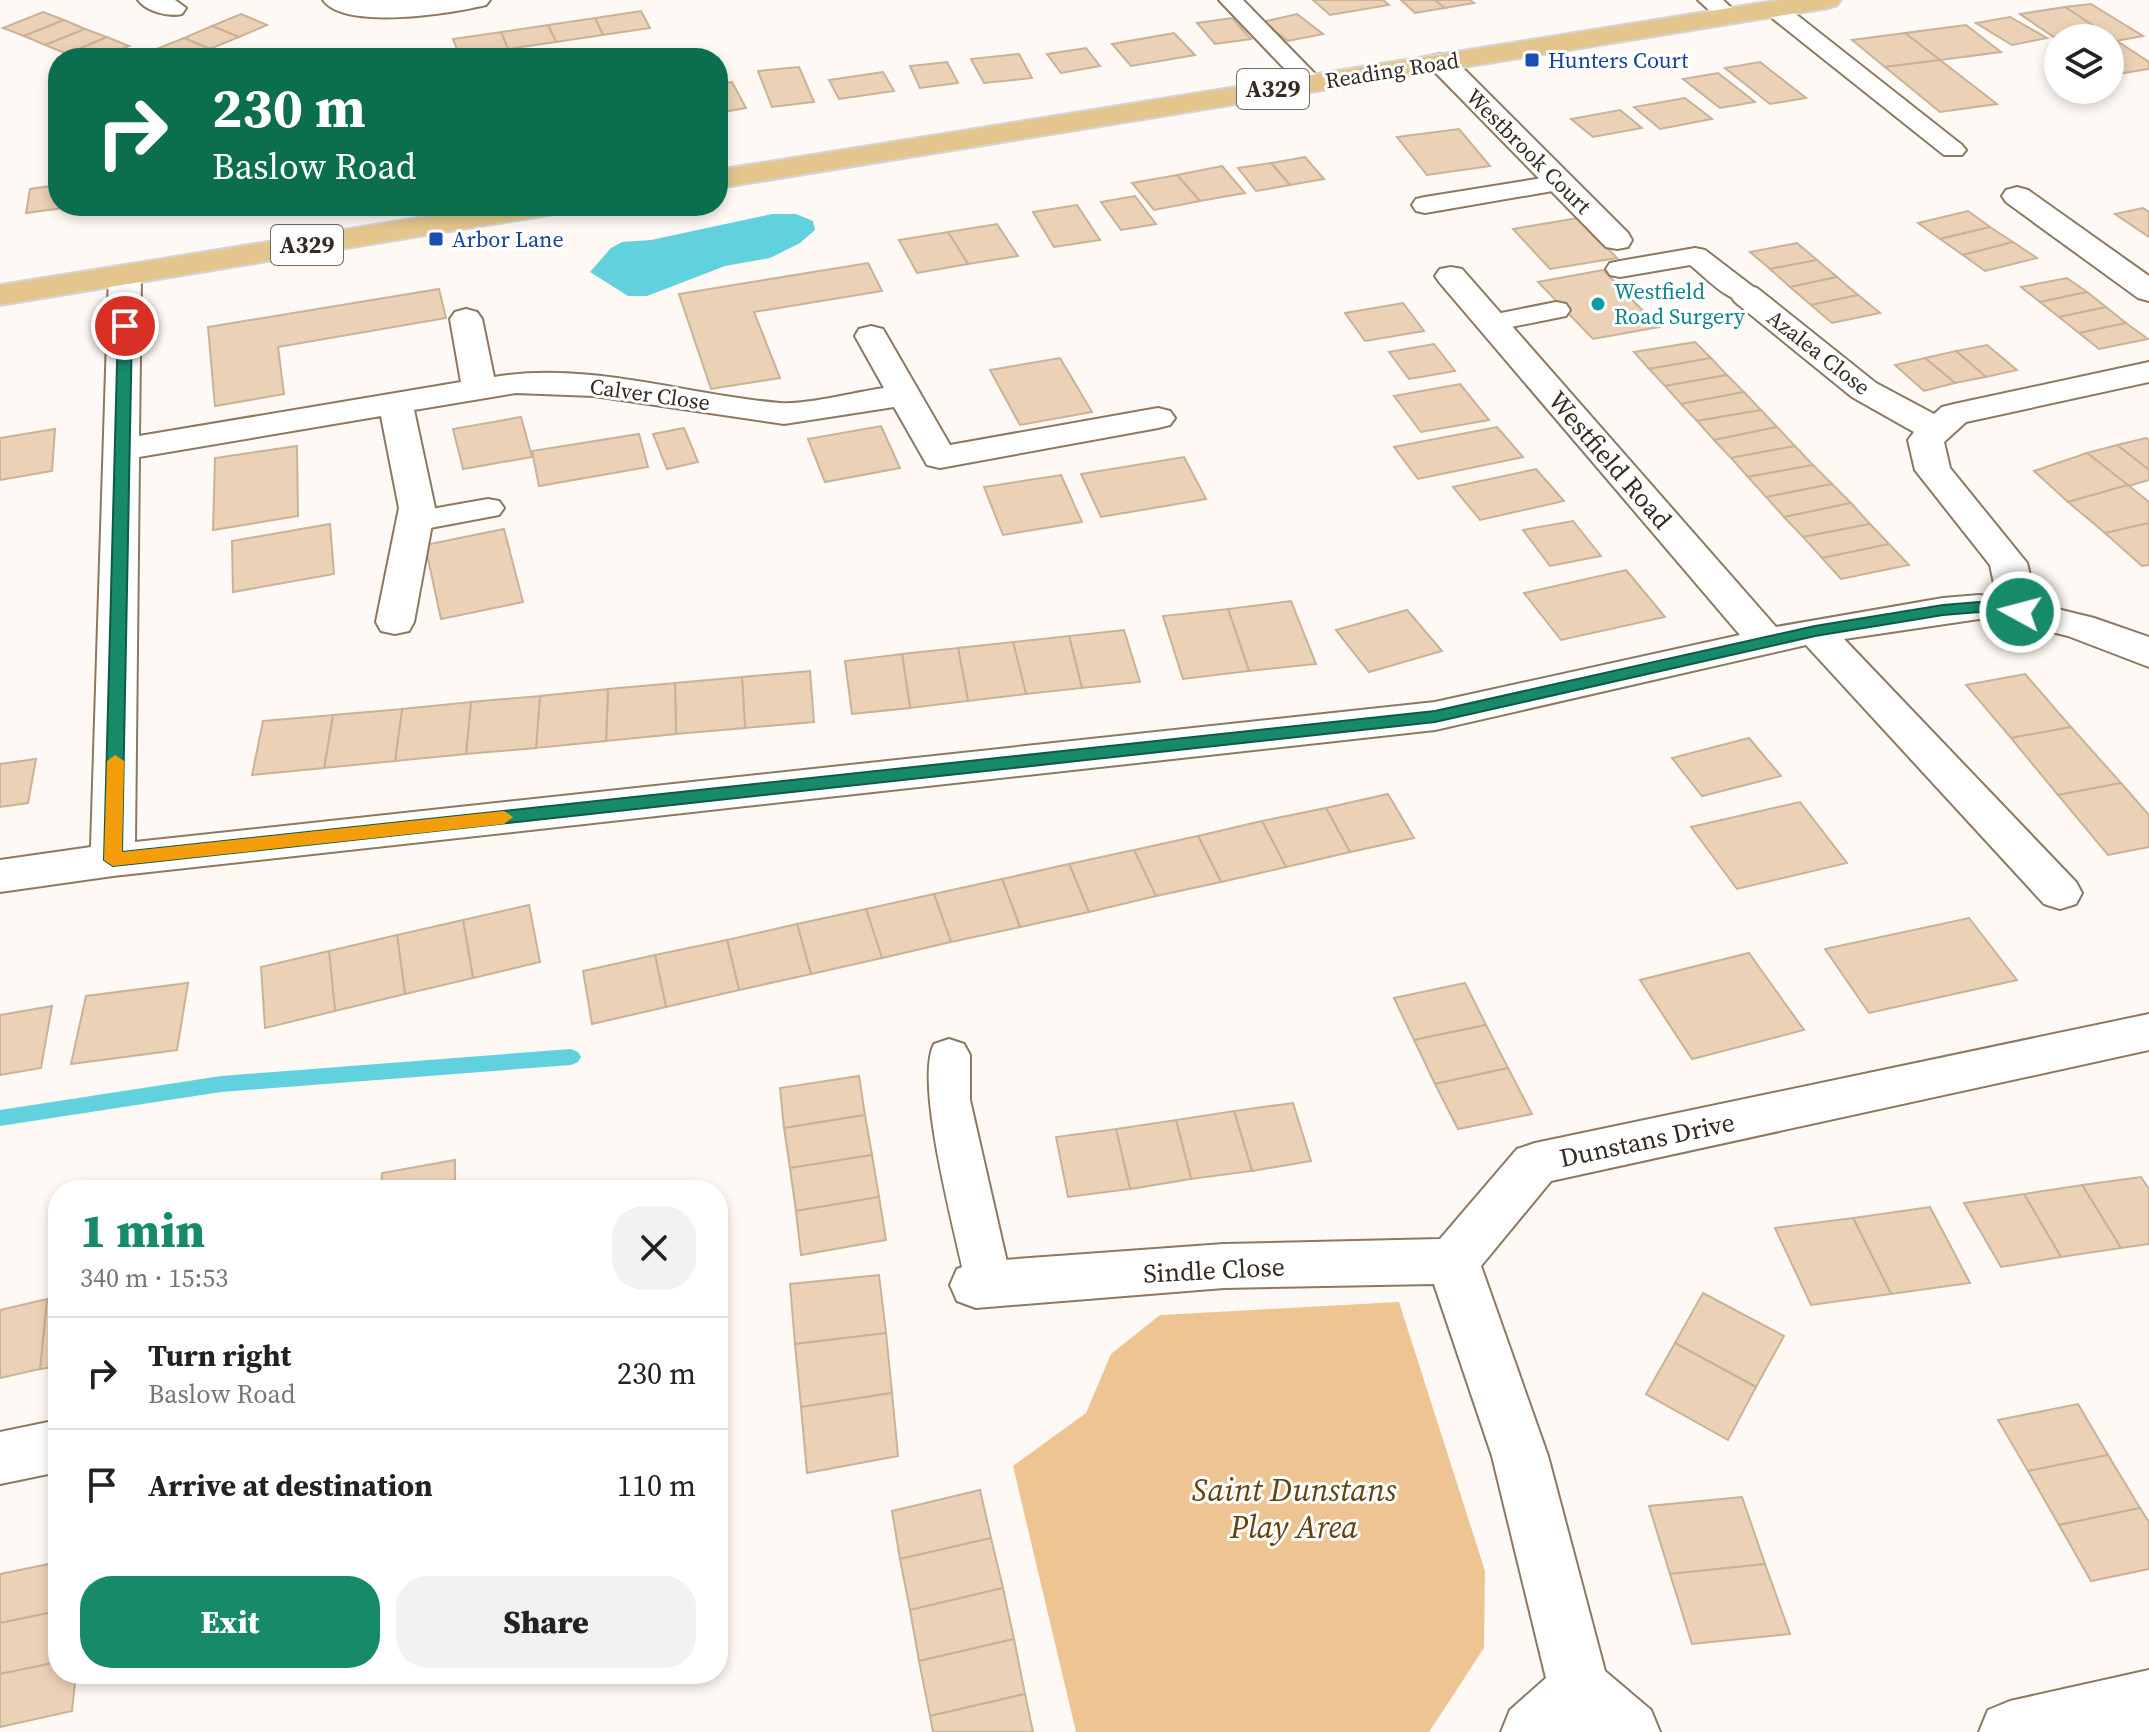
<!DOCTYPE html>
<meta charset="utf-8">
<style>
:root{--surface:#fff;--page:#f2f2f2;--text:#222;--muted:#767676;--line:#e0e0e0;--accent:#178a6a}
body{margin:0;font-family:"Source Serif 4",serif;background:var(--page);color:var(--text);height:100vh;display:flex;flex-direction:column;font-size:30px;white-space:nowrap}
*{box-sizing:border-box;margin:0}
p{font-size:26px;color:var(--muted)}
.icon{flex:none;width:44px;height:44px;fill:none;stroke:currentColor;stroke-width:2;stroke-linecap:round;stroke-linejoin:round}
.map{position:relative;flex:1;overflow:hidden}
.drawer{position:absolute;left:48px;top:1180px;width:680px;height:504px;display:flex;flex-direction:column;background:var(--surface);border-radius:32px;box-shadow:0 4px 12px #0003}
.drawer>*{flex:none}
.banner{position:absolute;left:48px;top:48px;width:680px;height:168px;border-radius:32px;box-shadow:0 4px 12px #0003;background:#0b6e4f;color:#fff;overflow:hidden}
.fabs{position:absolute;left:2044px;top:24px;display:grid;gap:16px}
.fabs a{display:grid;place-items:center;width:80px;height:80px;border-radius:50%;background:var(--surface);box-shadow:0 4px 12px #0003;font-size:40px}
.pin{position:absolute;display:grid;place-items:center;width:68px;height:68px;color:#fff;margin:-34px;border:4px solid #fff;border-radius:50%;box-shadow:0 2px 8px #0007}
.me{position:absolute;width:88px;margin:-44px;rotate:277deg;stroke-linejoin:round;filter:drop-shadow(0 0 6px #0008)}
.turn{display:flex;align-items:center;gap:28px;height:168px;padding:0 32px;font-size:36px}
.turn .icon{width:104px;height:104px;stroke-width:2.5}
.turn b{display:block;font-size:56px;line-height:68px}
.round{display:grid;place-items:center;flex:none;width:84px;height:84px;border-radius:32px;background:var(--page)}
.overview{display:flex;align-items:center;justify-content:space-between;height:136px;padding:0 32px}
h1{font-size:48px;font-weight:800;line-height:60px;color:var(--accent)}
.action{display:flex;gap:16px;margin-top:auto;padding:16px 32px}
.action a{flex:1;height:92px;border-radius:32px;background:var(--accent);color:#fff;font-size:32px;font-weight:800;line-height:92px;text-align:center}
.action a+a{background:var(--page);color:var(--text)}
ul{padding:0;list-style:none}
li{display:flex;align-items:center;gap:24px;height:112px;padding:0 32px;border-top:2px solid var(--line)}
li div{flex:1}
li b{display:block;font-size:30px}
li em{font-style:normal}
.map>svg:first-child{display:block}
.green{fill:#efc493}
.water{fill:#60d1dd}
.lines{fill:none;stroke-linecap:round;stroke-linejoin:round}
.stream{fill:#60d1dd;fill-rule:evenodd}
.building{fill:#ebd2b7;stroke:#c9b297;stroke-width:2}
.service-casing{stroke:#8e785f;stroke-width:4}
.minor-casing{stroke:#8e785f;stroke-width:4}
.primary-casing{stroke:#d7d5d3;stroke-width:4}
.service{fill:#fff;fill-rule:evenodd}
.minor{fill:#fff;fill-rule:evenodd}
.primary{fill:#e4c58d;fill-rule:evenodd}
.route{fill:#178a6a;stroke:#0f5a45;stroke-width:2}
.slow{fill:#f59e0b}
.transit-dot{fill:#1a4fb4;stroke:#fff;stroke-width:3}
.culture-dot{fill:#0f9aa8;stroke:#fff;stroke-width:3}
.labels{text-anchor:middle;stroke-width:6;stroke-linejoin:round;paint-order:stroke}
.far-transit-label{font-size:22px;fill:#164399;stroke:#fff;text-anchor:start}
.far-street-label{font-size:22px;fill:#352b21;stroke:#fff}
.far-culture-label{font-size:22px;fill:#0d838f;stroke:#fff;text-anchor:start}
.shield{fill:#fff;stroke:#726b64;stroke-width:2}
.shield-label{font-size:24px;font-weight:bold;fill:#352b21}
.street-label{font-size:26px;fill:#352b21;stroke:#fff}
.near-park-label{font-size:32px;font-style:italic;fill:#65410e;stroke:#fff}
</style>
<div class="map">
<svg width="2149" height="1732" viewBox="0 0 2149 1732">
<rect width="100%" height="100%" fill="#fef9f4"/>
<polygon class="green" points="1399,1302 1485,1571 1484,1648 1429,1732 1076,1732 1013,1466 1086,1413 1111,1354 1160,1315"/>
<polygon class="water" points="772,214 796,214 813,221 815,230 800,243 770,258 725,266 647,296 628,296 590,272 611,248 622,242 651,240"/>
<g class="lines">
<polygon class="stream" points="571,1049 578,1052 581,1057 578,1062 571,1065 221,1092 0,1126 0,1110 221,1076"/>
</g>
<g class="building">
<polygon points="1313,0 1383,0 1389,5 1330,15"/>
<polygon points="1401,0 1435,0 1445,8 1415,13"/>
<polygon points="1435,0 1470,0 1474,3 1445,8"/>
<polygon points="2091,4 2143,36 2116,41 2065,7"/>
<polygon points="2065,7 2149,62 2149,69 2111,75 2110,38 2058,40 2020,14"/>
<polygon points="641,11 650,28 603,35 595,18"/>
<polygon points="43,12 64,20 24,36 3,28"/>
<polygon points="241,14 267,25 239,37 212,26"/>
<polygon points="1297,14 1323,34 1288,41 1262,22"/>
<polygon points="2010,17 2047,38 2012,45 1976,23"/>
<polygon points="595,18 603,35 556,42 548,25"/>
<polygon points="1232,18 1251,39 1215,44 1197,23"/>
<polygon points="64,20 85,29 45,45 24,36"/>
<polygon points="548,25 556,42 508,49 501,32"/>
<polygon points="1966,25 2001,52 1940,60 1905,33"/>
<polygon points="212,26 239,37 210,49 184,38"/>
<polygon points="85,29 107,37 67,54 45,45"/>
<polygon points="501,32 508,49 460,57 453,39"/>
<polygon points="1174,33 1195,55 1131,66 1112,44"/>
<polygon points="1905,33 1940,60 1885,67 1852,40"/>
<polygon points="107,37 129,46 100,58 76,58 67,54"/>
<polygon points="184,38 210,49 188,58 173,58 154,50"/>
<polygon points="1086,48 1100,66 1061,73 1047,54"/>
<polygon points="1019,54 1032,78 984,83 971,59"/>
<polygon points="1940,60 1997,104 1940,112 1885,67"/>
<polygon points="947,62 958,83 920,88 910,66"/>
<polygon points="1760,62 1806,98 1770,104 1725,68"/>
<polygon points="799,67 814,102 772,107 758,71"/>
<polygon points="883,72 894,91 839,99 829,80"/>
<polygon points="1718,73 1755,102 1720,108 1683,79"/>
<polygon points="732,82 746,108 718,113 718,85"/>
<polygon points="1685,98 1712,119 1660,129 1634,107"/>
<polygon points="1620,110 1642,128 1593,137 1571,119"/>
<polygon points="1459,129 1490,166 1427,175 1397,137"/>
<polygon points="1305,157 1324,179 1290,185 1271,163"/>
<polygon points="1271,163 1290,185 1256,191 1238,168"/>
<polygon points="1222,166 1245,193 1200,201 1177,175"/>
<polygon points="1177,175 1200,201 1154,210 1132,183"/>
<polygon points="58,185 58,206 78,206 26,213 30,189"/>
<polygon points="1135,196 1156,224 1121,230 1101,202"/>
<polygon points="1077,205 1100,240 1054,247 1033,212"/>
<polygon points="2143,208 2149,212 2149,237 2115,214"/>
<polygon points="1968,211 1990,227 1940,239 1918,223"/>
<polygon points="1578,218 1617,258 1550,269 1513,229"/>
<polygon points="997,224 1018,256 968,264 948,232"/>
<polygon points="1990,227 2013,242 1963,255 1940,239"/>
<polygon points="948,232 968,264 917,273 899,240"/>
<polygon points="2013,242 2037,258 1985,271 1963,255"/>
<polygon points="1797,243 1817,260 1770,269 1750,252"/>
<polygon points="1817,260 1837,277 1790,287 1770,269"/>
<polygon points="868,263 882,291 754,312 780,378 711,389 679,294"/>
<polygon points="1603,270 1659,327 1593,339 1538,282"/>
<polygon points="1837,277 1858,295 1811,305 1790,287"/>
<polygon points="2067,278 2087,292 2040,302 2021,287"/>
<polygon points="439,289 446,318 278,347 284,394 215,406 208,327"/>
<polygon points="2087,292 2106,307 2059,317 2040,302"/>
<polygon points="1858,295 1880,313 1832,323 1811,305"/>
<polygon points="1403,303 1424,331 1365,341 1345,313"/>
<polygon points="2106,307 2126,323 2079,333 2059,317"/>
<polygon points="2126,323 2148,339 2099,349 2079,333"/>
<polygon points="1695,342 1711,358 1649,369 1634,352"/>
<polygon points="1434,344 1455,371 1409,379 1389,352"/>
<polygon points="1987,345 2017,370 1986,377 1956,351"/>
<polygon points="1956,351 1986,377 1955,383 1925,358"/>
<polygon points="1060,358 1092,412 1020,425 990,370"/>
<polygon points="1711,358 1727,375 1665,386 1649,369"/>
<polygon points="1925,358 1955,383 1924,391 1895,365"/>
<polygon points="1727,375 1744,392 1681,404 1665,386"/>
<polygon points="1460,384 1489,420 1421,432 1394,396"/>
<polygon points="1744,392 1761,410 1697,421 1681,404"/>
<polygon points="1761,410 1777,427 1714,440 1697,421"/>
<polygon points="521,417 532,457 463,469 453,429"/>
<polygon points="881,426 900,468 825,482 808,439"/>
<polygon points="1497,427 1523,457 1418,479 1394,447"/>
<polygon points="1777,427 1795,446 1731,458 1714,440"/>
<polygon points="684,428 698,462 667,469 653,434"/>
<polygon points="55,429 52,471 0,480 0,438"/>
<polygon points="639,434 648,467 539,486 532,451"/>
<polygon points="2146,438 2149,440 2149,470 2117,445"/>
<polygon points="2117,445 2149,470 2149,480 2129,486 2087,453"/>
<polygon points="297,446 298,516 213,530 215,458"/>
<polygon points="1795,446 1813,465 1748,477 1731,458"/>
<polygon points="2087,453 2128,485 2068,502 2034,471"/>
<polygon points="1184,457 1206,499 1101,517 1081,474"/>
<polygon points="1813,465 1832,484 1766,497 1748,477"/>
<polygon points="1536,469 1564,501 1480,520 1453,487"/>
<polygon points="1061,475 1082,522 1003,535 984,487"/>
<polygon points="1832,484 1851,503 1784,517 1766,497"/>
<polygon points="2128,485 2149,502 2149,523 2105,533 2068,502"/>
<polygon points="1851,503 1870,524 1803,537 1784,517"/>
<polygon points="1573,521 1601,556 1550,566 1523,530"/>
<polygon points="2149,523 2149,565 2142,566 2105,533"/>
<polygon points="330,524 334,574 233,592 232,541"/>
<polygon points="1870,524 1889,544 1822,558 1803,537"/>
<polygon points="504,529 523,602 441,619 425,545"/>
<polygon points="1889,544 1909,565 1841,579 1822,558"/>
<polygon points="1626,570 1665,617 1561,640 1524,593"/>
<polygon points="1291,601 1316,664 1249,671 1228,609"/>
<polygon points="1228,609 1249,671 1183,679 1163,616"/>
<polygon points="1407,610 1442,651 1369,672 1336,630"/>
<polygon points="1124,630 1140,682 1082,688 1069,636"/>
<polygon points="1069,636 1082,688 1026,694 1013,642"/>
<polygon points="1013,642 1026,694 968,701 958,648"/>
<polygon points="958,648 968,701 910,708 902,654"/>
<polygon points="902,654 910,708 852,714 845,661"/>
<polygon points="810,671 814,722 745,728 742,677"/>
<polygon points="2025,674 2071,727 2011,738 1966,685"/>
<polygon points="742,677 745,728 676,734 675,683"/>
<polygon points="675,683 676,734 606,741 608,689"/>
<polygon points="608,689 606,741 536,748 540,696"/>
<polygon points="540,696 536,748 466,754 471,702"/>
<polygon points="471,702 466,754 395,761 402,709"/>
<polygon points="402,709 395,761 324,768 333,715"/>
<polygon points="333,715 324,768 252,775 263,721"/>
<polygon points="2071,727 2121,783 2058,795 2011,738"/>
<polygon points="1749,738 1781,776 1702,796 1672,758"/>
<polygon points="36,759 28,803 0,807 0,764"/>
<polygon points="2121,783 2149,815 2149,847 2108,855 2058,795"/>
<polygon points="1388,794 1414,838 1350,852 1326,808"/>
<polygon points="1800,802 1847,863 1737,889 1691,827"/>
<polygon points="1326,808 1350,852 1286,867 1262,821"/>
<polygon points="1262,821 1286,867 1221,882 1198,836"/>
<polygon points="1198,836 1221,882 1156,896 1134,850"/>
<polygon points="1134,850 1156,896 1089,912 1069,864"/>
<polygon points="1069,864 1089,912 1020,927 1002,879"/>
<polygon points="1002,879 1020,927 951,942 934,894"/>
<polygon points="934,894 951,942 882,958 866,909"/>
<polygon points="529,905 540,962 473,978 463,920"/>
<polygon points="866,909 882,958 811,974 797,924"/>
<polygon points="1969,918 2017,980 1869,1013 1825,949"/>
<polygon points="463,920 473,978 405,994 397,935"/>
<polygon points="797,924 811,974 739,990 727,940"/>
<polygon points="397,935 405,994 335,1011 329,951"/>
<polygon points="727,940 739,990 666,1007 655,955"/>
<polygon points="329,951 335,1011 265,1028 261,967"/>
<polygon points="1749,953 1804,1030 1692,1059 1640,980"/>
<polygon points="655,955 666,1007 592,1024 583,971"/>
<polygon points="188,983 177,1050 71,1064 86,996"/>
<polygon points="1465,983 1486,1025 1414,1040 1394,998"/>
<polygon points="52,1006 41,1068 0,1075 0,1015"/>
<polygon points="1486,1025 1508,1068 1435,1084 1414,1040"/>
<polygon points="1508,1068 1532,1114 1458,1129 1435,1084"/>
<polygon points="859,1076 865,1115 784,1128 780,1088"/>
<polygon points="1293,1103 1311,1161 1252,1171 1234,1111"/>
<polygon points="1234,1111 1252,1171 1191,1179 1176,1120"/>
<polygon points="865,1115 872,1155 790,1168 784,1128"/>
<polygon points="1176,1120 1191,1179 1130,1189 1116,1129"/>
<polygon points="1116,1129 1130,1189 1068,1197 1056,1137"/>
<polygon points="872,1155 879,1197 796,1211 790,1168"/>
<polygon points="455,1160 455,1190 381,1190 382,1173"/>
<polygon points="2141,1177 2149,1189 2149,1244 2121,1248 2082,1185"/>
<polygon points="2082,1185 2121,1248 2061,1257 2024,1194"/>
<polygon points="2024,1194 2061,1257 2001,1267 1964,1203"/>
<polygon points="879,1197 886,1240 801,1255 796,1211"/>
<polygon points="1930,1207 1970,1283 1891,1294 1853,1218"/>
<polygon points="1853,1218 1891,1294 1811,1305 1775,1228"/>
<polygon points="879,1275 886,1333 795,1344 790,1284"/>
<polygon points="1703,1293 1784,1336 1756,1387 1675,1343"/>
<polygon points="58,1297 58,1366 40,1369 47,1299"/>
<polygon points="47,1299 40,1369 0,1378 0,1310"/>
<polygon points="886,1333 892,1393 801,1407 795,1344"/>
<polygon points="1675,1343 1756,1387 1728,1440 1646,1394"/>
<polygon points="892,1393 898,1456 807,1473 801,1407"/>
<polygon points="2078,1404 2108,1455 2028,1471 1998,1420"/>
<polygon points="2108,1455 2140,1508 2059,1525 2028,1471"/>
<polygon points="980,1490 991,1538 900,1559 892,1511"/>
<polygon points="1742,1497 1765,1564 1670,1574 1649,1506"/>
<polygon points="2140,1508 2149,1522 2149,1569 2091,1581 2059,1525"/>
<polygon points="991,1538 1003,1588 910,1610 900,1559"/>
<polygon points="58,1562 58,1611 0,1623 0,1574"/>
<polygon points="1765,1564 1790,1634 1692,1644 1670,1574"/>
<polygon points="1003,1588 1014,1639 919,1661 910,1610"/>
<polygon points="58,1611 58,1662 0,1674 0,1623"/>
<polygon points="1014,1639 1025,1694 930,1716 919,1661"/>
<polygon points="58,1662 58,1674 76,1674 72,1711 0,1727 0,1674"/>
<polygon points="1025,1694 1033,1732 933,1732 930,1716"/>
</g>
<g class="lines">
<g class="service-casing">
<g id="service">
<polygon points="1219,0 1243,0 1319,78 1323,83 1319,88 1303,88"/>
<polygon points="1698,0 1723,0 1740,16 1737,21 1721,21"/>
<polygon points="1775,2 1783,4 1962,145 1966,150 1962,155 1944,155 1767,14 1764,9"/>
<polygon points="1561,175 1570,178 1574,183 1570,188 1425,213 1416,211 1412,205 1416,199 1425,197"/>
<path d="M1695,248L1705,250L1756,289L1760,295L1756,301C1731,307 1708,279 1690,265L1620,277L1610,275L1606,269L1610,263L1620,261Z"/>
<polygon points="1556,302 1566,304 1570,310 1566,316 1491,331 1481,329 1477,323 1481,317"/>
<polygon points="488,499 499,501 504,508 499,515 414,531 403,528 398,521 403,514"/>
<path d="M949,1039L964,1044L970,1055V1100L1012,1284L1005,1298L989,1304L973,1298L966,1284C956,1235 914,1083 934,1044Z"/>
</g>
</g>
<g class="minor-casing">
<g id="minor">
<path d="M138,0H175L186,8L182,14C169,17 147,12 138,0Z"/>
<path d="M323,0H490L486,5C454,13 344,31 323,0Z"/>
<polygon points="1441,54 1451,56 1628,233 1632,240 1628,247 1617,249 1606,247 1431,68 1427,62 1431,56"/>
<polygon points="2017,187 2028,190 2149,276 2149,301 2138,298 2006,202 2002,196 2006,190"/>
<path d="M125,266L136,268L141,275L139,436L461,382L450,319L455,312L466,309L477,312L482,319L494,377C589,361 686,395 780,403C807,405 855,392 884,388L855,336L859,329L871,326L883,329L887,336L950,445L1158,408L1170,411L1175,418L1170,425L1158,428L940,468L927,465L894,407L784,424L594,396L516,393L414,410L435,508L414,622L409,631L395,634L381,631L376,622L399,508L381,416L139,457L135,842L1435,702L1740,635L1440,283L1435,276L1440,269L1451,267L1462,269L1776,627L1943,598L1979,595L1997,597L1990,565L1915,470L1908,440L1914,432L1852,397L1735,302L1730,295L1735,288L1746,285L1757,288L1876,383L1934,414L1942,407L1954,404L2149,362V382L1966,422L1944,442L1950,468L2027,563L2037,604L2094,618L2149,637V667L2068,636L2020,624L1979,619L1844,639L2076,882L2082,893L2076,904L2060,909L2044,904L1806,645L1435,730L113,876L0,892V860L91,847L109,275L114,268Z"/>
<polygon points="2149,1014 2149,1050 1551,1181 1481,1266 1548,1456 1605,1671 1651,1710 1660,1732 1501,1732 1510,1710 1546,1678 1492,1456 1434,1284 1224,1288 976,1308 957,1301 950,1285 957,1269 976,1262 1224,1244 1440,1239 1517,1149 1535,1143"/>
<polygon points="58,1420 58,1472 0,1484 0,1432"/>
<polygon points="2149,1670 2149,1732 1979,1732 1988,1710 2010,1701"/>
</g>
</g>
<g class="primary-casing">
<g id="primary">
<polygon points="1780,0 1841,0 1837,5 1828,8 718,188 718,170"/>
<polygon points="492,206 563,206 559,212 548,215 0,305 0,285"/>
</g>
</g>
<use href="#service" class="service"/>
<use href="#minor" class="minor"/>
<use href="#primary" class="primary"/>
</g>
<polygon class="route" points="125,322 132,326 122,852 1435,711 1815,626 1943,605 1979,602 2020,607 2028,612 2020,617 1979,612 1943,615 1815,636 1435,722 113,866 104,860 118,326"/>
<polygon class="slow" points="115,755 124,761 122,852 504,811 513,817 504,824 113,866 104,860 107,761"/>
<g class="transit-dot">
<rect x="1524" y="52" width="16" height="16" rx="4"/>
<rect x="428" y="231" width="16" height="16" rx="4"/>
</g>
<circle class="culture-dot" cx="1598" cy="304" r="8"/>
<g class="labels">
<g class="far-transit-label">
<text x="1548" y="68">Hunters Court</text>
<text x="452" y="247">Arbor Lane</text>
</g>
<g class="far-street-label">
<text transform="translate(1392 70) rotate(-9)" y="8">Reading Road</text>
<text transform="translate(1529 151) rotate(45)" y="8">Westbrook Court</text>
<text transform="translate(1819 352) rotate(38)" y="8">Azalea Close</text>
<text transform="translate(650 394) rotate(8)" y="8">Calver Close</text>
</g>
<g class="far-culture-label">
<text x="1614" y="299">Westfield<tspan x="1614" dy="25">Road Surgery</tspan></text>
</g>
<g class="shield">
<rect x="1237" y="69" width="72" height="40" rx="6"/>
<rect x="271" y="225" width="72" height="40" rx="6"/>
</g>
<g class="shield-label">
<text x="1273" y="97">A329</text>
<text x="307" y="253">A329</text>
</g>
<g class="street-label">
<text transform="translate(1610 460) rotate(49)" y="9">Westfield Road</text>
<text transform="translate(1647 1140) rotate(-12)" y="9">Dunstans Drive</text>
<text transform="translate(1214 1270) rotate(-3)" y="9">Sindle Close</text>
</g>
<g class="near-park-label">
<text x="1294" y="1501">Saint Dunstans<tspan x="1294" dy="37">Play Area</tspan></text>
</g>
</g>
</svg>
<div class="fabs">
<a><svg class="icon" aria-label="layers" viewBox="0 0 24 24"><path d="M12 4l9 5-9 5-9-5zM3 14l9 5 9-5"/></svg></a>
</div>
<div class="pin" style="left:125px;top:326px;background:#d93025"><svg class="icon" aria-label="arrive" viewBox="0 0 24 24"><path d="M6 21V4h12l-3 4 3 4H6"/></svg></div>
<svg class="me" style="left:2020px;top:612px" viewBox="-20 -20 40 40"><circle r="17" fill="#178a6a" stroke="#fff" stroke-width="3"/><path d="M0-11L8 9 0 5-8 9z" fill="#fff"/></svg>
<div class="banner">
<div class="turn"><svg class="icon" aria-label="right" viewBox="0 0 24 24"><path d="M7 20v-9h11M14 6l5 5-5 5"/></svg><div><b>230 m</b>Baslow Road</div></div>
</div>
<section class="drawer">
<div class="overview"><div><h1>1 min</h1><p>340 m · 15:53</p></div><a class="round"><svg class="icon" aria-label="close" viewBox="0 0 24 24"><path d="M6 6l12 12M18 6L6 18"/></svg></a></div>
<ul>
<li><svg class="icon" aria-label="right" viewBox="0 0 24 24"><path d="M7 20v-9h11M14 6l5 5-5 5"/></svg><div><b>Turn right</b><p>Baslow Road</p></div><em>230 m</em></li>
<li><svg class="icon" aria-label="arrive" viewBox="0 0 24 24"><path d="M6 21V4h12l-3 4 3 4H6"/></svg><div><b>Arrive at destination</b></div><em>110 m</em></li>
</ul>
<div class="action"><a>Exit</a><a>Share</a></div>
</section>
</div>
